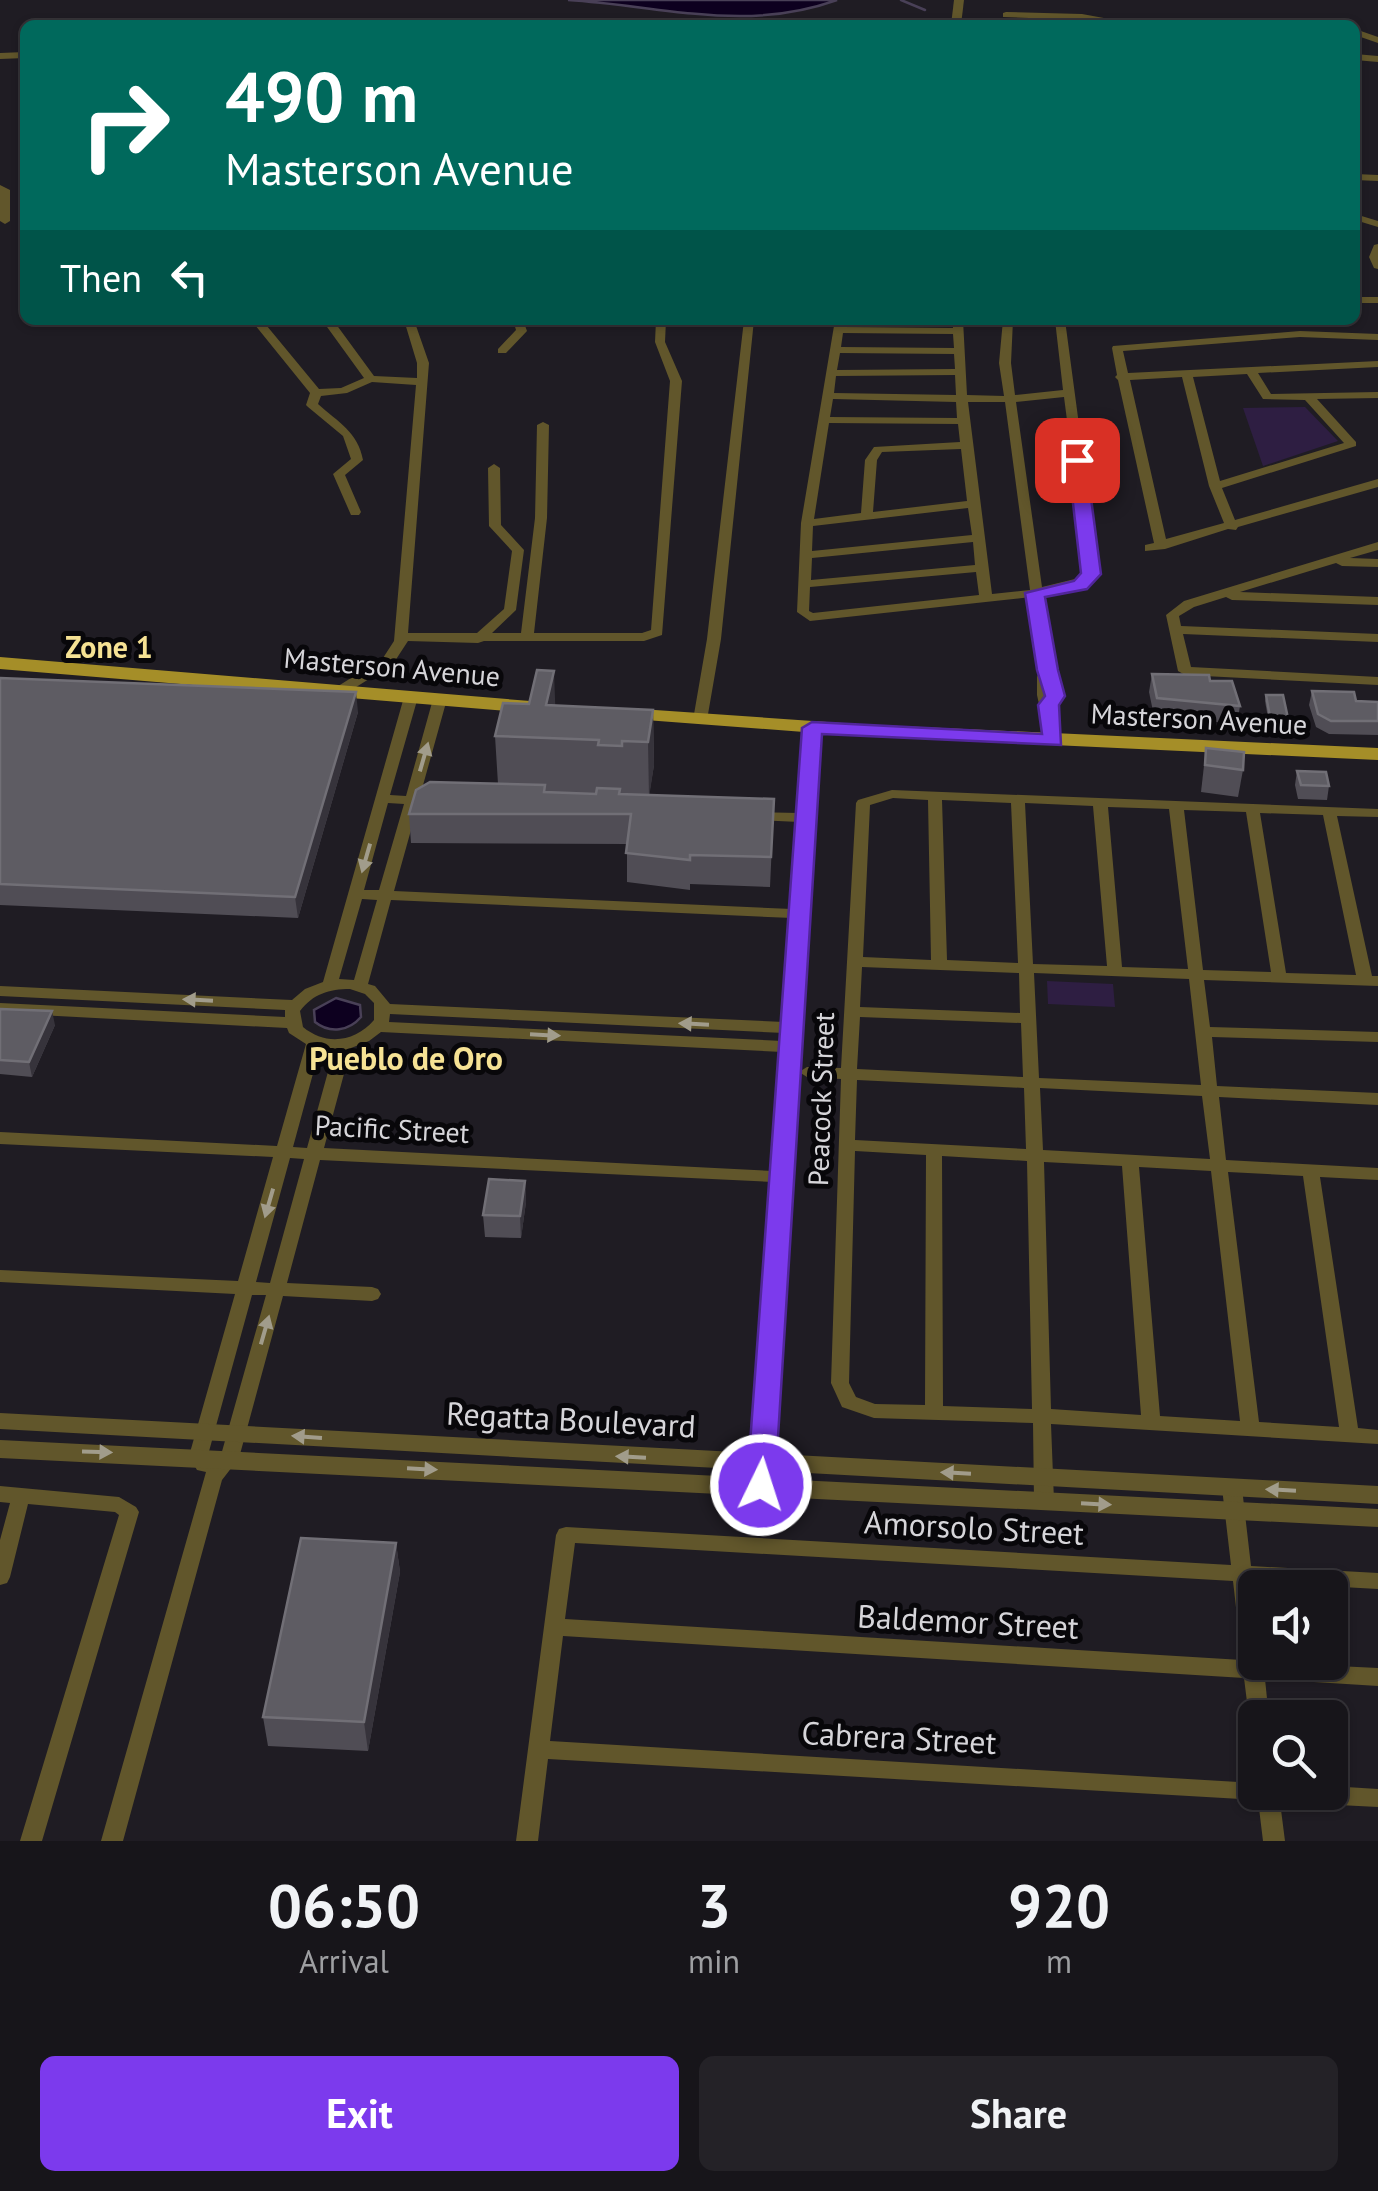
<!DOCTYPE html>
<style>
:root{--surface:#17151a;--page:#242227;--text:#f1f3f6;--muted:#9e9fa2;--line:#363439;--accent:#7c3aed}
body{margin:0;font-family:"PT Sans",sans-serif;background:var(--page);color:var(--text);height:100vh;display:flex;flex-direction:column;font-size:38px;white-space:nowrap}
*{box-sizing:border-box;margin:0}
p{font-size:32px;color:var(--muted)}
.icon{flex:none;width:55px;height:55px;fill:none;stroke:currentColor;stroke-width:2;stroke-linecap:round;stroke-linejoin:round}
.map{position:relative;height:1841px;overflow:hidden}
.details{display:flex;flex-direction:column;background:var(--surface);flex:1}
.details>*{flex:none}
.guide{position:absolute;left:20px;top:20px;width:1340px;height:305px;border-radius:15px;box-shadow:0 2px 8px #0004,0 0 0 2px var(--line);background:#00695c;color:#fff;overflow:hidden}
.controls{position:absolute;left:1238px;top:1570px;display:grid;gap:20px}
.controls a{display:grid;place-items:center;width:110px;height:110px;border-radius:15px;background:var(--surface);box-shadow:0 2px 8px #0004,0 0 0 2px var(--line);font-size:50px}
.pin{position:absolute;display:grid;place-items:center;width:85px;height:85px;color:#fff;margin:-42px;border-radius:20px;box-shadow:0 5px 15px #0006}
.me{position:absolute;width:110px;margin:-55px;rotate:4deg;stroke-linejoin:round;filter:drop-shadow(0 0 8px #0008)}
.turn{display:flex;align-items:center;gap:35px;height:210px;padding:0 40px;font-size:45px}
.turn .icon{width:130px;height:130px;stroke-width:2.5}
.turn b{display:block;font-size:70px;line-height:85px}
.then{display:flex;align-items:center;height:95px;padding:0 40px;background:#0003;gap:20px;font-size:38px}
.eta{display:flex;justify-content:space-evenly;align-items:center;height:170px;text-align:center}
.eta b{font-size:60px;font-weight:700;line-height:70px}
.primary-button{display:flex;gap:20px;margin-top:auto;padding:20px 40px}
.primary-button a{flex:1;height:115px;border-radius:15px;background:var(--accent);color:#fff;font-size:40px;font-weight:700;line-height:115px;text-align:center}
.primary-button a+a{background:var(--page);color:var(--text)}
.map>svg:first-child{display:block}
.green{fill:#2e1e42}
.water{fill:#0d001f;stroke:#494057;stroke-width:2.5}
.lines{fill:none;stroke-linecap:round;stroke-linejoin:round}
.stream{stroke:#494057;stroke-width:2.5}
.minor{fill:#61562b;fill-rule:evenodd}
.tertiary{fill:#61562b;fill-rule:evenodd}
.primary{fill:#a58e28;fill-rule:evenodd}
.wall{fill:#504d55}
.shaded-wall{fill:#36333b}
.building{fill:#5e5c63;stroke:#716f76;stroke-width:2.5}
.oneway{fill:#a19c8b}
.route{fill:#7c3aed;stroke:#51269a;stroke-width:2.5}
.labels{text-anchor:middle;stroke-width:10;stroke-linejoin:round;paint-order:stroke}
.street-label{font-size:28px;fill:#d6d5d9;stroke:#08070a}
.neighbourhood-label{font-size:30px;font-weight:bold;fill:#f6e294;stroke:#08070a}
.quarter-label{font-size:32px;font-weight:bold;fill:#f6e294;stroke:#08070a}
.near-street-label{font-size:32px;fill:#d6d5d9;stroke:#08070a}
</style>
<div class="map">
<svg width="1378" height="1841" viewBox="0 0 1378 1841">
<rect width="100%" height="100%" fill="#1f1c23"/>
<g class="green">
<polygon points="1305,407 1338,441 1263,466 1243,408"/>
<polygon points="1047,981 1113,984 1115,1007 1048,1004"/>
</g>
<g class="water">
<path d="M568,0H837C745,33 664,6 568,0Z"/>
<path d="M336,998L360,1005L361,1017C349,1031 330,1034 315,1022L314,1010Z"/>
</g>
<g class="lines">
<g class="stream">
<polyline points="901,0 925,10"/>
<polyline points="982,20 1021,25"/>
<polyline points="1110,25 1115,25"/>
</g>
<g class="minor">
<polygon points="1006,12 1082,14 1142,25 1120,25 1082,20 1003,17 1003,13"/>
<polygon points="239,18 249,25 239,25 235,21"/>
<polygon points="421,19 424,20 424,24 405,25"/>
<polygon points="1355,29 1378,37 1378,43 1355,35"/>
<polygon points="1355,174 1378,175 1378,181 1355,180"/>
<polygon points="0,185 10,190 10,221 5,224 0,221"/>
<polygon points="1355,214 1378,221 1378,227 1355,220"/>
<polygon points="1378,244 1378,269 1374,268 1369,257 1374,245"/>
<rect x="1355" y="297" width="23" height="6"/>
<path d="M251,320H262L319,389L341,388L364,378L322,320H333L374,376L417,378V363L404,320H414L429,363L408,633H477L504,609L512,551L489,526L488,468L494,464L500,468L501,525L524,550L516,610L492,633H521L535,518L537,425L543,422L549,425L547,518L534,633H642L651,630L670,381L655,342L656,320H666L665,342L682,381L662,635L644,641H484L478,643L408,641L393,664L345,694H335L333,691L335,688L383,658L394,641L416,385L372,382L347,393L321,396L318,404C338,422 358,432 363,460L345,475L361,512L359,515H351L333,474L351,459L343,436L308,407L306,405L310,393Z"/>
<polygon points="513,320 523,320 527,331 506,353 498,353 498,349 516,330"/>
<polygon points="744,320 754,320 721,639 707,720 700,724 693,720 707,639"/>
<path d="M835,320H845L844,327L953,328V320H963L967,395L1004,396L999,363L1003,320H1013L1011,363L1015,395L1063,390L1055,320H1065L1098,567L1093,582L1043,595L1054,670L1062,696L1053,708L1061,741L1059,744H1049L1047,741L1037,695V677L1040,670L1031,597L810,621L797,612L801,523ZM843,333L953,334L954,348L841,347ZM840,353L954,354L955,369L837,370ZM955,375L956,395L834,393L836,376ZM1064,397L1086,567L1083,577L1042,587L1016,402ZM833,399L956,402L957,418L830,417ZM968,402H1005L1030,590L992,594ZM829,423L958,424L960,442L874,447L865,460L861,513L814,519ZM961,449L967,501L873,512L877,460L882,452ZM968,508L972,535L812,551L813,526ZM973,542L975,565L811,580L812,558ZM976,572L979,595L813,613L809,611L810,587Z"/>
<path d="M1300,331L1378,334V340L1300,337L1123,351L1128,373L1378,361V367L1258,373L1271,394L1378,392V398L1317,399L1356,442V446L1222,488L1235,520L1378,479V487L1238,527L1236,530L1228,529L1165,549L1145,551V545L1154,543L1118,380L1115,377L1117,375L1112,348L1113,346ZM1247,374L1263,399L1305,400L1344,443L1220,481L1193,377ZM1182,377L1209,486L1224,523L1166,539L1130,380Z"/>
<polygon points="1378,542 1378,550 1350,558 1378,559 1378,567 1342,566 1336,563 1240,592 1378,597 1378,605 1232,600 1226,597 1194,607 1179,616 1181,626 1378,634 1378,642 1183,634 1191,667 1378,677 1378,685 1185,675 1178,671 1166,615 1184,601"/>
<path d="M411,693L418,697L390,795L406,796L433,699L440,695L447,699L420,796L432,797L439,801L432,805H418L394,891L792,909L799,822L755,820L748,816L755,812L799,813L805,728L812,724L819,728L771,1485L768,1490L761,1493L754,1490L751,1485L773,1182L320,1160L287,1283L372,1287L378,1289L381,1294L378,1299L372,1301L283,1296L239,1458L222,1480L123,1841H101L206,1472L197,1470L189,1456L235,1294L0,1282V1270L238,1281L273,1157L0,1144V1132L277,1146L306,1044L289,1033L287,1028L0,1013V1003L285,1017V1010L0,996V986L292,1000L305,989L323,982L404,697ZM388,803L404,804L379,890H364ZM362,899L377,900L354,980L339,979ZM391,900L792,918L784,1022L390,1004L375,986L368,984ZM350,989L365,994L374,1003V1020C355,1042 326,1046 303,1027L300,1011C313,994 329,989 350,989ZM390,1014L784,1033L783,1041L389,1022ZM381,1032L782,1052L774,1171L324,1148L351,1048L369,1041ZM320,1048L334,1050L307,1148L293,1147ZM290,1158L304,1159L270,1283L256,1282ZM252,1295H266L221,1455L213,1464L208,1455Z"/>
<path d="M892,790L1378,809V817L1337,816L1372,976H1378V986L1204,980L1210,1027L1378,1032V1042L1212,1037L1217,1086L1378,1093V1105L1219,1097L1226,1160L1378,1168V1180L1320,1177L1358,1428L1378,1430V1444L1051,1424L1054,1501L1051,1506L1044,1509L1037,1506L1034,1501L1033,1423L874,1418L842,1407L831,1383L841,1079L807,1077L799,1072L807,1067L841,1068L856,803L858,800ZM893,798L928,800L931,960L863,957L870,805ZM942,800L1011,803L1018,963L947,960ZM1025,803L1093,806L1107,966L1033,964ZM1108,807L1169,809L1188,969L1122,967ZM1184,810L1246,812L1271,972L1203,970ZM1260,813L1323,815L1356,975L1286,973ZM862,967L1019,973L1020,1013L860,1007ZM1034,973L1189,979L1201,1085L1039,1078ZM860,1017L1021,1023L1023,1077L857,1069ZM857,1080L1024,1088L1026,1149L855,1140ZM1040,1088L1202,1096L1210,1159L1043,1150ZM855,1151L926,1155L925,1405L875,1404L856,1397L849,1383ZM942,1156L1027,1161L1032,1409L943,1406ZM1044,1162L1122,1166L1141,1415L1051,1409ZM1139,1167L1211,1171L1240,1421L1160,1416ZM1228,1172L1303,1176L1339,1427L1259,1422Z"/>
<path d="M1232,1480L1239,1483L1242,1488L1251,1566L1378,1573V1589L1253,1582L1255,1662L1378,1668V1686L1265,1679L1269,1718H1255V1726L1249,1718L1244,1678L563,1636L550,1741L1255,1783V1792H1330V1786L1378,1789V1807L1280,1802L1285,1841H1263L1258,1800L548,1759L538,1841H516L556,1535L559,1529L566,1527L1231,1565L1222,1488L1225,1483ZM575,1543L1233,1581L1242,1660L565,1619Z"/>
<polygon points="0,1486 119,1497 136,1507 139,1512 42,1841 20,1841 119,1515 115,1512 28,1504 10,1577 7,1583 0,1585 0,1540 10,1503 0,1502"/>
</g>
<g class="tertiary">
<polygon points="954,0 964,0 961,25 951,25"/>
<polygon points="25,52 25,58 0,59 0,53"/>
<polygon points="1355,54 1378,56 1378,62 1355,60"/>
<polygon points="0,1413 1378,1486 1378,1504 0,1429"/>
<polygon points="0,1440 1378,1509 1378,1527 0,1458"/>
</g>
<g class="primary">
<polygon points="0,657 530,701 540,707 530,713 0,669"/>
<polygon points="626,708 856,724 1378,748 1378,760 856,736 619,718 616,714"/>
</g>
</g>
<g class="wall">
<polygon points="1152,674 1210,681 1240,706 1237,724 1154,716 1149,692"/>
<polygon points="0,678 358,712 298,918 0,905"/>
<polygon points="1312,691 1356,701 1378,702 1378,735 1329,734 1316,727 1309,705"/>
<polygon points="1266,695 1289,723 1287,730 1270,729 1265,701"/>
<polygon points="555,705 653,710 654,765 649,795 774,799 770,887 690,884 690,890 627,882 627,844 411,843 409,814 498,784 495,736"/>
<polygon points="1206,748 1243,770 1238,797 1201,792"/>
<polygon points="1297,771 1329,786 1327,800 1298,799 1295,785"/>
<polygon points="0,1009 55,1025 32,1077 0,1074"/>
<polygon points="525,1181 526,1202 521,1238 485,1237 483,1215"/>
<polygon points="396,1543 400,1572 368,1751 268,1746 263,1717"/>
</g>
<g class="shaded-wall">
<polygon points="554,671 556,726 546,705"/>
<polygon points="356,692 358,712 298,918 295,897"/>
<polygon points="653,710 654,765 649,798 648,742"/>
<polygon points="52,1011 55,1025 32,1077 29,1062"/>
<polygon points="525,1181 526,1202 521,1238 520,1216"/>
<polygon points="396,1543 400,1572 368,1751 364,1722"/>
</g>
<g class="building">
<polygon points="537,670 554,671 546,705 653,710 648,742 622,741 622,746 598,745 599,740 495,736 503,703 529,704"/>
<polygon points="1152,674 1209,675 1210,681 1232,681 1240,706 1157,698"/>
<polygon points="0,678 356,692 295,897 0,884"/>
<polygon points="1312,691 1354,692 1356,701 1378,702 1378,721 1331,721 1318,714"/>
<polygon points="1266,695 1283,695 1289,723 1271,723"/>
<polygon points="1206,748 1244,752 1243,770 1205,765"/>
<polygon points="1297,771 1326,772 1329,786 1301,785"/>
<polygon points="430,782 545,785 544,792 596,794 597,788 620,789 619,794 774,799 771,857 690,855 690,860 626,853 631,814 409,814 416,790"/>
<polygon points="0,1009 52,1011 29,1062 0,1060"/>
<polygon points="489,1179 525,1181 520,1216 483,1215"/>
<polygon points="301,1538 396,1543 364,1722 263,1717"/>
</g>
<defs><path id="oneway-solid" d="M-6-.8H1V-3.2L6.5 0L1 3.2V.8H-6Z" transform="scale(2.5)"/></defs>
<g class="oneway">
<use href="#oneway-solid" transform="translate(424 757) rotate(-74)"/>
<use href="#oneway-solid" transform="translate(366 858) rotate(106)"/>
<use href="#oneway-solid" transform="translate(198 1000) rotate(-177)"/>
<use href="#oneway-solid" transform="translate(694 1024) rotate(-177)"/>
<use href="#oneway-solid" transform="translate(545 1035) rotate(3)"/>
<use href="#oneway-solid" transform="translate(269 1203) rotate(106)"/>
<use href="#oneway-solid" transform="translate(265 1330) rotate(-74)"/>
<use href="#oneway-solid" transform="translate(307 1437) rotate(-176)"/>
<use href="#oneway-solid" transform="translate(97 1452) rotate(2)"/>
<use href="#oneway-solid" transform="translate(631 1457) rotate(-177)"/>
<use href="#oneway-solid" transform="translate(422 1469) rotate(3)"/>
<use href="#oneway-solid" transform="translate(956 1473) rotate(-177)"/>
<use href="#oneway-solid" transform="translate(1281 1490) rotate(-177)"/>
<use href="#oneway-solid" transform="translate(1096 1504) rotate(3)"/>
</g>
<polygon class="route" points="1077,455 1086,460 1101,574 1087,589 1045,597 1058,670 1065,696 1059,705 1061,745 822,734 775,1485 771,1493 751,1493 747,1485 802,728 812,722 1042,734 1038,705 1045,696 1037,670 1025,593 1074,581 1081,573 1068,460"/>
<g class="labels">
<g class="street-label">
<text transform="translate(392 667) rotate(5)" y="10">Masterson Avenue</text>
<text transform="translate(1199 719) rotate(3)" y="10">Masterson Avenue</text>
<text transform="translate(821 1099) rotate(-88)" y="10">Peacock Street</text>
<text transform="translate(392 1129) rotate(3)" y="10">Pacific Street</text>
</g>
<g class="neighbourhood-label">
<text x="109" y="658">Zone 1</text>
</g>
<g class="quarter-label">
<text x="406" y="1070">Pueblo de Oro</text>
</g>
<g class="near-street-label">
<text transform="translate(571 1420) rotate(3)" y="11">Regatta Boulevard</text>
<text transform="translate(974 1528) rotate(3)" y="11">Amorsolo Street</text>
<text transform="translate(968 1622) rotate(3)" y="11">Baldemor Street</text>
<text transform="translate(899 1738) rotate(3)" y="11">Cabrera Street</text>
</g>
</g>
</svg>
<div class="controls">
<a><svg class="icon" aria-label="sound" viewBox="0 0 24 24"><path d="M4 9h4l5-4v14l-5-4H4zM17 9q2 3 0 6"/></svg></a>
<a><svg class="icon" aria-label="search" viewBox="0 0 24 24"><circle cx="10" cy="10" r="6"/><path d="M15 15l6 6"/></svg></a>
</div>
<div class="pin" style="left:1077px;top:460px;background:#d93025"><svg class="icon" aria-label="arrive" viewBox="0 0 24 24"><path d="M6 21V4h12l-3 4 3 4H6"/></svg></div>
<svg class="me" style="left:761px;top:1485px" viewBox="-20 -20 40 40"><circle r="17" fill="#7c3aed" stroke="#fff" stroke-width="3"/><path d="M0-11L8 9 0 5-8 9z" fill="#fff"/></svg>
<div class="guide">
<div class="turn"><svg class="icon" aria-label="right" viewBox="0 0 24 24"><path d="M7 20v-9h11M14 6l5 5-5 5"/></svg><div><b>490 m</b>Masterson Avenue</div></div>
<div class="then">Then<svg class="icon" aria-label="left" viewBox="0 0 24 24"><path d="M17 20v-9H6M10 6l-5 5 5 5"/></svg></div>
</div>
</div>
<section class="details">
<div class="eta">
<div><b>06:50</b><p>Arrival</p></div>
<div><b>3</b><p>min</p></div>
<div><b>920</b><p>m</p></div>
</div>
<div class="primary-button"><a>Exit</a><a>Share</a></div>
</section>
